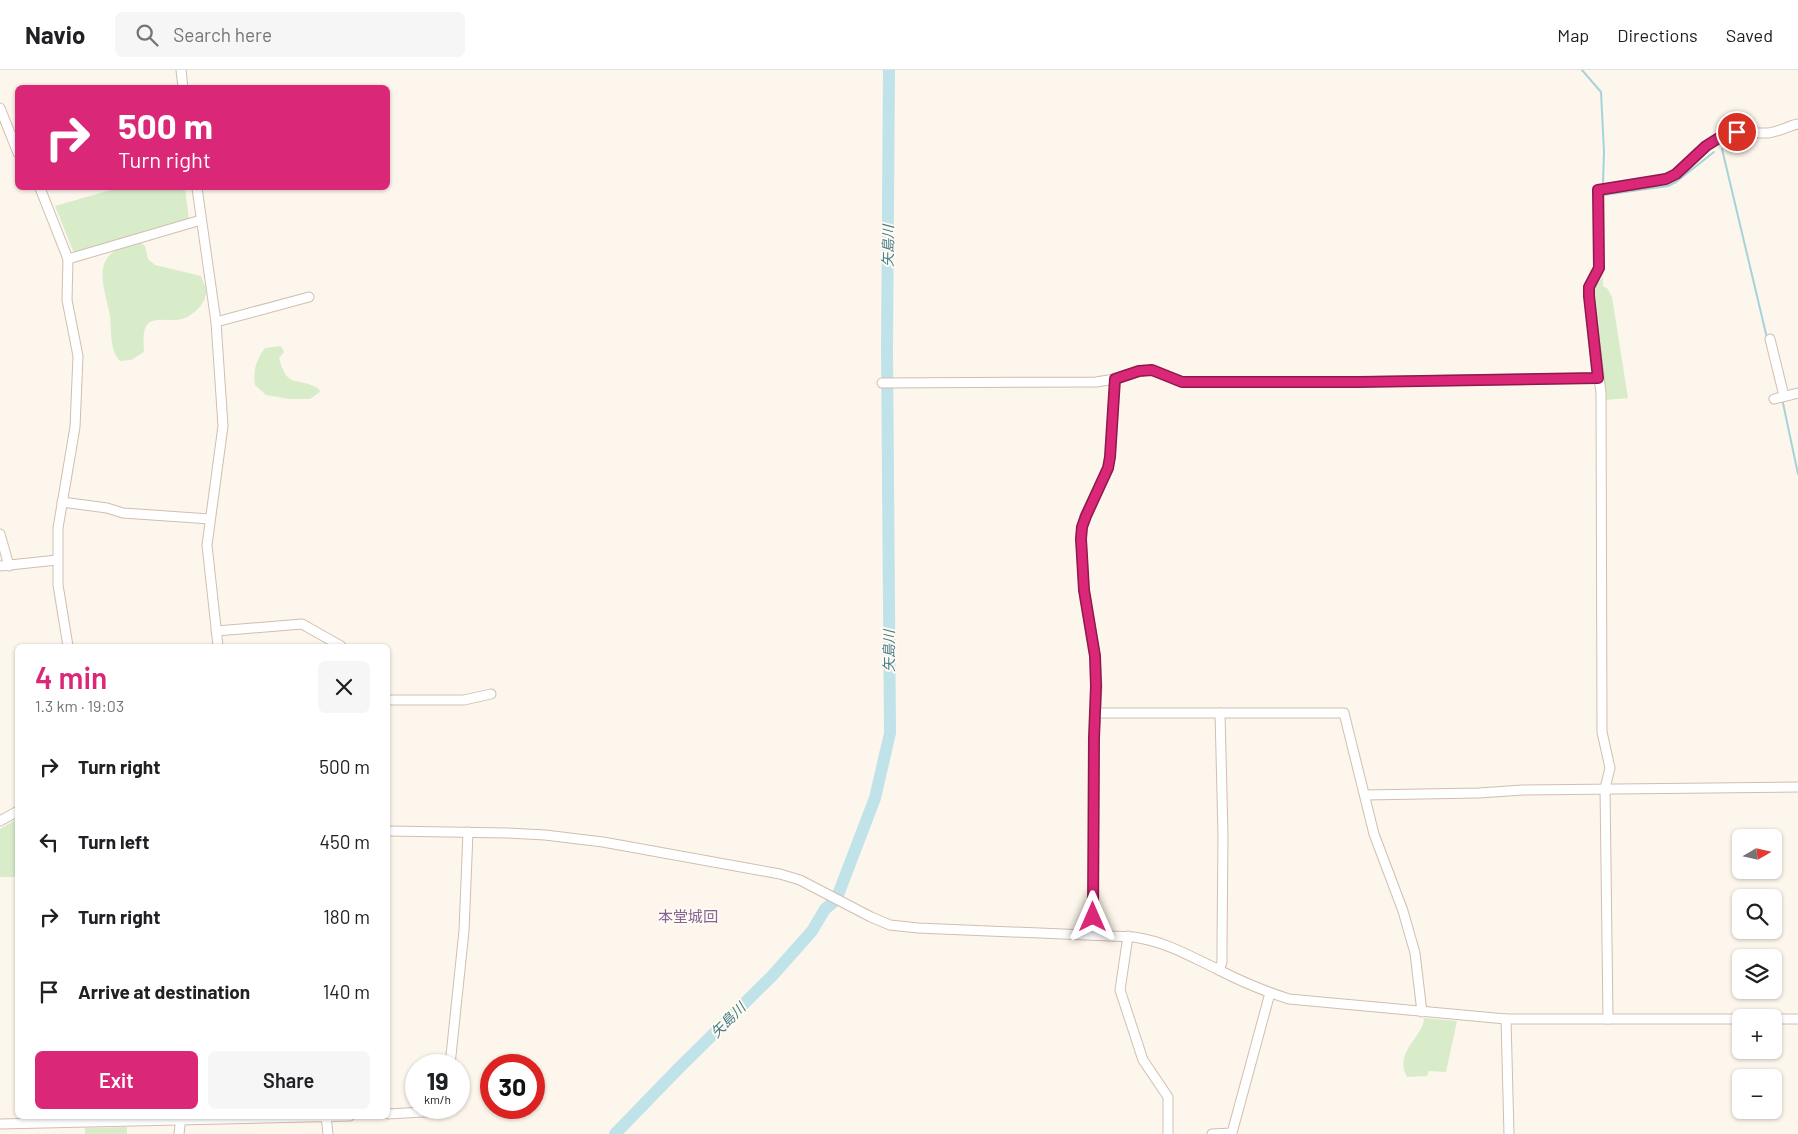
<!DOCTYPE html>
<meta charset="utf-8">
<style>
:root{--surface:#fff;--page:#f6f6f6;--text:#202124;--muted:#757577;--line:#e0e0e0;--accent:#db2777}
body{margin:0;font-family:Barlow,"Noto Sans JP",sans-serif;background:var(--page);color:var(--text);height:100vh;display:flex;flex-direction:column;font-size:19px;white-space:nowrap}
*{box-sizing:border-box;margin:0}
p{font-size:16px;color:var(--muted)}
.icon{flex:none;width:28px;height:28px;fill:none;stroke:currentColor;stroke-width:2;stroke-linecap:round;stroke-linejoin:round}
.map{position:relative;flex:1;overflow:hidden}
.drawer{position:absolute;left:15px;top:574px;width:375px;height:475px;display:flex;flex-direction:column;background:var(--surface);border-radius:8px;box-shadow:0 1px 4px #0004}
.drawer>*{flex:none}
.banner{position:absolute;left:15px;top:15px;width:375px;height:105px;border-radius:8px;box-shadow:0 1px 4px #0004;background:#db2777;color:#fff;overflow:hidden}
.needle{width:32px;rotate:81deg}
.controls{position:absolute;left:1732px;top:759px;display:grid;gap:10px}
.controls a{display:grid;place-items:center;width:50px;height:50px;border-radius:8px;background:var(--surface);box-shadow:0 1px 4px #0004;font-size:25px}
.speed{position:absolute;left:405px;top:984px;display:flex;gap:10px;font-size:25px;font-weight:700;text-align:center}
.speed>*{display:grid;place-content:center;width:65px;height:65px;border-radius:50%;background:var(--surface);box-shadow:0 1px 4px #0004;line-height:1}
.speed small{font-size:12px;font-weight:400}
.speed .limit{border:8px solid #d22;background:#fff;color:#111}
.pin{position:absolute;display:grid;place-items:center;width:42px;height:42px;color:#fff;margin:-21px;border:2px solid #fff;border-radius:50%;box-shadow:0 1px 5px #0007}
.me{position:absolute;width:55px;margin:-28px;rotate:0deg;stroke-linejoin:round;filter:drop-shadow(0 0 4px #0008)}
.turn{display:flex;align-items:center;gap:18px;height:105px;padding:0 20px;font-size:22px}
.turn .icon{width:65px;height:65px;stroke-width:2.5}
.turn b{display:block;font-size:35px;line-height:42px}
.round{display:grid;place-items:center;flex:none;width:52px;height:52px;border-radius:8px;background:var(--page)}
.overview{display:flex;align-items:center;justify-content:space-between;height:85px;padding:0 20px}
h1{font-size:30px;font-weight:600;line-height:38px;color:var(--accent)}
.action{display:flex;gap:10px;margin-top:auto;padding:10px 20px}
.action a{flex:1;height:58px;border-radius:8px;background:var(--accent);color:#fff;font-size:20px;font-weight:600;line-height:58px;text-align:center}
.action a+a{background:var(--page);color:var(--text)}
ul{padding:0;list-style:none}
li{display:flex;align-items:center;gap:15px;height:75px;padding:0 20px}
li div{flex:1}
li b{display:block;font-size:19px}
li em{font-style:normal}
header{display:flex;align-items:center;gap:30px;box-sizing:border-box;height:70px;padding:0 25px;background:var(--surface);border-bottom:1px solid var(--line)}
header strong{font-size:24px}
nav{display:flex;gap:28px;margin-inline-start:auto;font-size:18px}
.search{width:350px;height:45px;background:var(--page);display:flex;align-items:center;gap:12px;box-sizing:border-box;padding:0 18px;border-radius:8px;color:var(--muted);font-size:19px}
.map>svg:first-child{display:block}
.green{fill:#d8ecc9}
.lines{fill:none;stroke-linecap:round;stroke-linejoin:round}
.stream{stroke:#a5d3da;stroke-width:2}
.river{stroke:#bfe3e8;stroke-width:12}
.minor-casing{stroke:#d1beb0;stroke-width:11}
.minor{stroke:#fff;stroke-width:9}
.route-casing{stroke:#8e194d;stroke-width:12}
.route{stroke:#db2777;stroke-width:9}
.labels{text-anchor:middle;stroke-width:4;stroke-linejoin:round;paint-order:stroke}
.water-label{font-size:14px;font-style:italic;fill:#437c86;stroke:#fffaf3}
.quarter-label{font-size:15px;fill:#846695;stroke:#fffaf3}
</style>
<header>
<strong>Navio</strong>
<div class="search"><svg class="icon" aria-label="search" viewBox="0 0 24 24"><circle cx="10" cy="10" r="6"/><path d="M15 15l6 6"/></svg>Search here</div>
<nav><a>Map</a><a>Directions</a><a>Saved</a></nav>
</header>
<div class="map">
<svg width="1798" height="1064" viewBox="0 0 1798 1064">
<rect width="100%" height="100%" fill="#fdf6ec"/>
<g class="green">
<polygon points="118,118 185,118 189,150 74,183 55,136"/>
<path d="M139,171L145,176L148,189L155,195L201,206C202,210 206,216 206,221C207,233 193,246 182,249C172,252 159,247 150,252C141,258 144,274 144,282L131,290L120,291C109,279 112,262 110,247C108,230 97,206 106,190C112,179 127,175 139,171Z"/>
<polygon points="1603,207 1603,216 1607,218 1612,227 1628,328 1606,330 1593,227 1596,215"/>
<path d="M281,276L284,282L279,288C288,321 296,305 319,319L320,322L310,329H289L266,325L255,315C253,300 256,290 265,278Z"/>
<polygon points="17,749 17,807 0,807 0,759"/>
<path d="M1424,948L1457,951L1446,1002L1429,1001L1427,1006L1407,1007C1393,981 1424,967 1424,948Z"/>
<polygon points="127,1057 127,1064 85,1064 85,1058"/>
</g>
<g class="lines">
<g class="stream">
<polyline points="1582,0 1601,22 1604,82 1603,113"/>
<polyline points="1722,79 1767,268"/>
<polyline points="1604,125 1668,116 1676,112 1714,82"/>
<polyline points="1783,333 1798,404"/>
</g>
<polyline class="river" points="615,1064 677,1000 773,905 812,861 825,839 836,830 875,728 890,663 887,279 889,0"/>
<g class="minor-casing">
<g id="minor">
<polyline points="181,0 183,18"/>
<polyline points="0,38 18,83"/>
<polyline points="40,118 68,189 67,230 78,286 75,357 58,458 58,515 68,576"/>
<polyline points="197,118 216,252 223,356 207,475 218,576"/>
<polyline points="68,189 201,150"/>
<polyline points="216,252 309,227"/>
<polyline points="1770,269 1784,326"/>
<polyline points="882,313 1096,312 1115,309 1139,301 1152,300 1183,312 1341,312 1598,308"/>
<polyline points="1774,329 1798,323"/>
<polyline points="62,432 107,438 123,443 210,449"/>
<polyline points="0,464 9,496"/>
<polyline points="0,496 57,490"/>
<polyline points="216,561 302,554 341,576"/>
<polyline points="388,630 464,630 491,624"/>
<polyline points="1095,643 1344,643 1374,764 1403,841 1415,883 1422,942"/>
<polyline points="1365,725 1479,723 1523,720 1798,717"/>
<polyline points="0,751 18,741"/>
<path d="M388,761L507,763L545,765L603,772L780,804L800,810L871,847L890,855L918,858L1134,867C1166,872 1188,885 1217,899C1240,911 1264,921 1289,929L1506,949H1741"/>
<polyline points="1093,865 1094,668 1097,616 1095,586 1084,520 1081,469 1082,457 1085,446 1108,399 1110,387 1115,309"/>
<polyline points="1128,866 1120,920 1143,990 1168,1027 1168,1064"/>
<polyline points="1219,900 1222,892 1222,875 1223,765 1220,643"/>
<polyline points="1506,949 1509,1064"/>
<path d="M1608,949L1605,718L1610,698L1602,662L1601,323L1589,226V217L1599,198V120C1618,117 1658,114 1674,105C1692,94 1703,74 1722,66C1738,59 1753,64 1768,63C1779,62 1788,56 1798,54"/>
<polyline points="1774,949 1798,949"/>
<polyline points="450,995 464,861 468,762"/>
<polyline points="388,1044 441,1041 445,1038"/>
<polyline points="326,1046 328,1064"/>
<polyline points="0,1054 350,1046"/>
<polyline points="179,1064 181,1046"/>
<polyline points="1212,1064 1232,1063 1270,923"/>
</g>
</g>
<use href="#minor" class="minor"/>
</g>
<g class="lines">
<g class="route-casing">
<polyline id="route" points="1093,847 1094,668 1096,616 1095,586 1084,520 1081,469 1082,457 1086,446 1108,398 1110,387 1115,309 1139,301 1152,300 1182,312 1360,312 1598,308 1589,226 1589,217 1599,198 1598,120 1666,109 1676,104 1706,76 1722,66 1737,62"/>
</g>
<use href="#route" class="route"/>
</g>
<g class="labels">
<g class="water-label">
<text transform="translate(888 176) rotate(-89)" y="5">矢島川</text>
<text transform="translate(889 581) rotate(-90)" y="5">矢島川</text>
<text transform="translate(728 950) rotate(-45)" y="5">矢島川</text>
</g>
<g class="quarter-label">
<text x="688" y="852">本堂城回</text>
</g>
</g>
</svg>
<div class="controls">
<a><svg class="needle" viewBox="-14 -14 28 28"><path d="M0-13l5 13h-10z" fill="#e53935"/><path d="M0 13l5-13h-10z" fill="#757577"/></svg></a>
<a><svg class="icon" aria-label="search" viewBox="0 0 24 24"><circle cx="10" cy="10" r="6"/><path d="M15 15l6 6"/></svg></a>
<a><svg class="icon" aria-label="layers" viewBox="0 0 24 24"><path d="M12 4l9 5-9 5-9-5zM3 14l9 5 9-5"/></svg></a>
<a>+</a>
<a>−</a>
</div>
<div class="speed"><div>19<small>km/h</small></div><div class="limit">30</div></div>
<div class="pin" style="left:1737px;top:62px;background:#d93025"><svg class="icon" aria-label="arrive" viewBox="0 0 24 24"><path d="M6 21V4h12l-3 4 3 4H6"/></svg></div>
<svg class="me" style="left:1093px;top:847px" viewBox="-20 -20 40 40"><path d="M0-17L14 15 0 8-14 15z" fill="#db2777" stroke="#fff" stroke-width="4"/></svg>
<div class="banner">
<div class="turn"><svg class="icon" aria-label="right" viewBox="0 0 24 24"><path d="M7 20v-9h11M14 6l5 5-5 5"/></svg><div><b>500 m</b>Turn right</div></div>
</div>
<section class="drawer">
<div class="overview"><div><h1>4 min</h1><p>1.3 km · 19:03</p></div><a class="round"><svg class="icon" aria-label="close" viewBox="0 0 24 24"><path d="M6 6l12 12M18 6L6 18"/></svg></a></div>
<ul>
<li><svg class="icon" aria-label="right" viewBox="0 0 24 24"><path d="M7 20v-9h11M14 6l5 5-5 5"/></svg><div><b>Turn right</b></div><em>500 m</em></li>
<li><svg class="icon" aria-label="left" viewBox="0 0 24 24"><path d="M17 20v-9H6M10 6l-5 5 5 5"/></svg><div><b>Turn left</b></div><em>450 m</em></li>
<li><svg class="icon" aria-label="right" viewBox="0 0 24 24"><path d="M7 20v-9h11M14 6l5 5-5 5"/></svg><div><b>Turn right</b></div><em>180 m</em></li>
<li><svg class="icon" aria-label="arrive" viewBox="0 0 24 24"><path d="M6 21V4h12l-3 4 3 4H6"/></svg><div><b>Arrive at destination</b></div><em>140 m</em></li>
</ul>
<div class="action"><a>Exit</a><a>Share</a></div>
</section>
</div>
